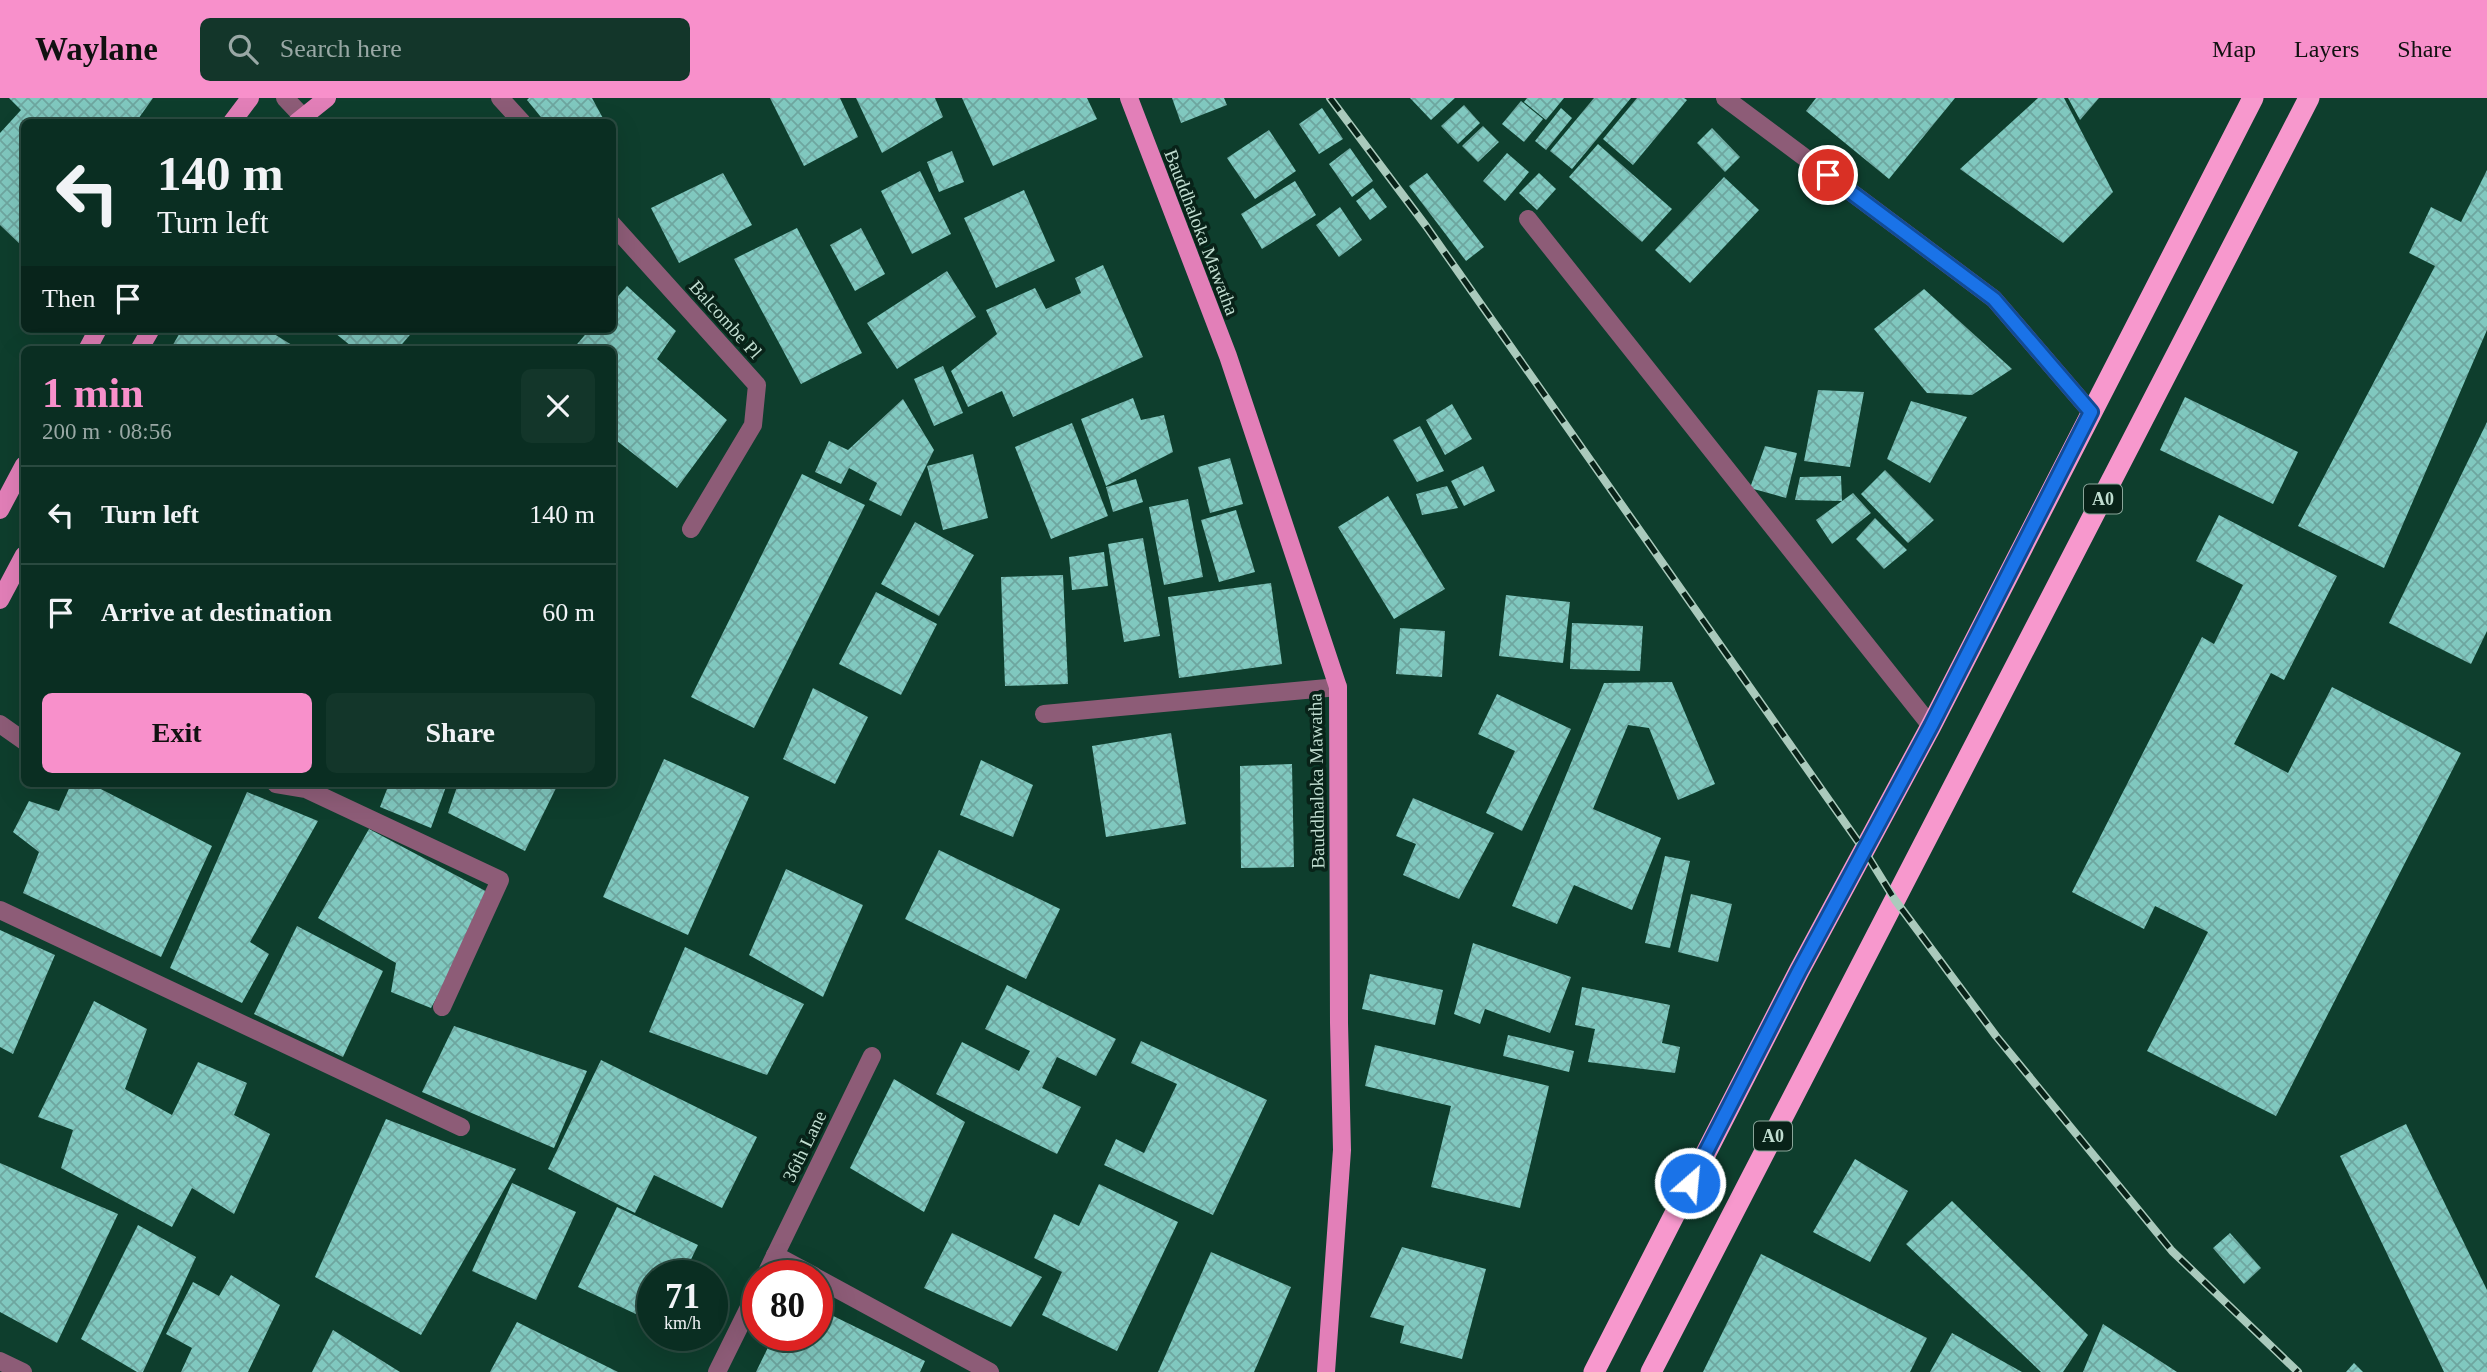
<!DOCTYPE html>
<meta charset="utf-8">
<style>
:root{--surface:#0a2e22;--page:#13362a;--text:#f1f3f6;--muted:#99a8a5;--line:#2a4a40;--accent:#f890cb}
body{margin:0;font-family:Georgia,serif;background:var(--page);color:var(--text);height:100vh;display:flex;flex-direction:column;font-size:26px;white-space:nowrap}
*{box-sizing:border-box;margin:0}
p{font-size:23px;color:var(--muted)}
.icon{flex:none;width:38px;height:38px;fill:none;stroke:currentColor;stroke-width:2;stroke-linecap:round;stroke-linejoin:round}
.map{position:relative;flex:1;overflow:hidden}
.drawer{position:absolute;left:21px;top:248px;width:595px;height:441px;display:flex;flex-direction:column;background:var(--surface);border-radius:10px;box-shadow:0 7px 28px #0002,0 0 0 2px var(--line)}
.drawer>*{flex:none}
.hud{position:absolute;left:21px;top:21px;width:595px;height:214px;border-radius:10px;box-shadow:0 7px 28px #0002,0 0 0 2px var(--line);background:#0a2e22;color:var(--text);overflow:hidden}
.speed{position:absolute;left:637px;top:1162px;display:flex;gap:14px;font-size:35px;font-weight:700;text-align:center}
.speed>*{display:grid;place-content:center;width:91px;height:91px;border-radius:50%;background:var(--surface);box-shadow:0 7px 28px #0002,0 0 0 2px var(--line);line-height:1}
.speed small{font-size:18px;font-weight:400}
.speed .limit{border:10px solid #d22;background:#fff;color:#111}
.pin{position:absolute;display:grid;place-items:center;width:60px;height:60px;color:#fff;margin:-30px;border:4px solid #fff;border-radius:50%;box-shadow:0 2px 7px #0007}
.me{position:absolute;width:77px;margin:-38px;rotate:27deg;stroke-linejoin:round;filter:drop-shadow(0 0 5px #0008)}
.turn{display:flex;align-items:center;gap:24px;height:147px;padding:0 21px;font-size:32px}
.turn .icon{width:91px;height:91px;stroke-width:2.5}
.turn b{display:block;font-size:49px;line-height:60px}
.then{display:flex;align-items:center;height:66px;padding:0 21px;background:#0003;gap:14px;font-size:26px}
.round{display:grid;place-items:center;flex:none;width:74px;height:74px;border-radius:10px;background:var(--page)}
.overview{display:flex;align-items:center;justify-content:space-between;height:119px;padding:0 21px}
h1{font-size:42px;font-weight:700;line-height:52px;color:var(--accent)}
.button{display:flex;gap:14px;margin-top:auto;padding:14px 21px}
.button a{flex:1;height:80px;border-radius:10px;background:var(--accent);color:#111;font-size:28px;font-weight:700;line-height:80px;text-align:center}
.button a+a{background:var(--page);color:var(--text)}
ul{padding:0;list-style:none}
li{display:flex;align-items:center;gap:21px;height:98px;padding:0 21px;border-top:2px solid var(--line)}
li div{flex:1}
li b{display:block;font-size:26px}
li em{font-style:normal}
header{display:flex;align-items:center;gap:42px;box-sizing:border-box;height:98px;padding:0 35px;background:var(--accent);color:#111}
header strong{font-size:33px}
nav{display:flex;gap:38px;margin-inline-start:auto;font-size:24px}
.search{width:490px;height:63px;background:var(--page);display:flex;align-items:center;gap:18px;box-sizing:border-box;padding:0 24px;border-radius:10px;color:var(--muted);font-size:26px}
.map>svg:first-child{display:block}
.building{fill:url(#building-cross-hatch)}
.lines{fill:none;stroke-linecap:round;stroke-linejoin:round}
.minor{stroke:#8d5c77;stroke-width:18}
.major{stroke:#e27fb8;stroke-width:18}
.highway{stroke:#f798cd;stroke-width:21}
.rail-casing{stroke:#aacabc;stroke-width:8}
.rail{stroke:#082218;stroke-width:5;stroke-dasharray:16;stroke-linecap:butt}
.route-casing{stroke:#114b97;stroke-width:18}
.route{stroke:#1a73e8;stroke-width:12}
.labels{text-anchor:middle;stroke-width:7;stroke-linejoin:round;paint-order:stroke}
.shield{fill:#082218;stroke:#89a599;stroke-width:2}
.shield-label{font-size:18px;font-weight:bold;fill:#c0ddd0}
.street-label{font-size:19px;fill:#c0ddd0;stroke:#082218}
</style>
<header>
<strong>Waylane</strong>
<div class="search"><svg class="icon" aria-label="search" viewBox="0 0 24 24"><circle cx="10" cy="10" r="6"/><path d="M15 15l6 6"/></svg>Search here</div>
<nav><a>Map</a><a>Layers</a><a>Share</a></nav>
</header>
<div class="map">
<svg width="2487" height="1274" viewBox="0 0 2487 1274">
<defs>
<pattern id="building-cross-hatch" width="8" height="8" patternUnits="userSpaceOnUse" patternTransform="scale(1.75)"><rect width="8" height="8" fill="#80c8bf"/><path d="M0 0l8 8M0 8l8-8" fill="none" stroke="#6ea69f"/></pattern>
</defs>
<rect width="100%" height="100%" fill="#0e3e2d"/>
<g class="building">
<polygon points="9,0 153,0 136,24 24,24 24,150 0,127 0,35 21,12"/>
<polygon points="529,0 592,0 605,24 545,24 527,2"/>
<polygon points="770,0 840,0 858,39 804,68"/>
<polygon points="856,0 935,0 943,19 882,55"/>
<polygon points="962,0 1087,0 1097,21 993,68"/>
<polygon points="1172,0 1224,0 1227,7 1181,25"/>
<polygon points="1410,0 1455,0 1431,22"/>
<polygon points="1527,0 1564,0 1546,22 1524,4"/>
<polygon points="1594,0 1631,0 1572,71 1550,53"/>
<polygon points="1637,0 1684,0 1687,2 1633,67 1603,41"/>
<polygon points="1816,0 1955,0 1889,81 1806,13"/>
<polygon points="2038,0 2064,0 2113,94 2063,145 1960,71"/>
<polygon points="2068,0 2099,0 2080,22"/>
<polygon points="1521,3 1543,21 1524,44 1502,26"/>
<polygon points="1464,7 1480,25 1458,46 1441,28"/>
<polygon points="1322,10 1343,41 1319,56 1299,26"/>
<polygon points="1561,10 1572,20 1546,52 1535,43"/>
<polygon points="1483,28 1499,44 1478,64 1462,48"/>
<polygon points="1712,30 1740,59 1725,74 1697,45"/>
<polygon points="1269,32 1296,73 1255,101 1227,60"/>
<polygon points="1598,46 1672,111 1642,144 1569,79"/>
<polygon points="1350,50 1373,83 1352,99 1329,66"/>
<polygon points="952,53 964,84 939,94 927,64"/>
<polygon points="1507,55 1529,74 1505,103 1483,83"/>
<polygon points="2487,72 2487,232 2384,470 2298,428 2435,168 2409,155 2431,109 2461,124"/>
<polygon points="920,73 951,136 912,156 881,93"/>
<polygon points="723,75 752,127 679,165 651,110"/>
<polygon points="1427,75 1484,149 1466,163 1409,88"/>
<polygon points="1539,75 1556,91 1537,112 1519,95"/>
<polygon points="1724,79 1759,112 1690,185 1655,152"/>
<polygon points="1295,83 1316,117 1262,151 1241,116"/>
<polygon points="1373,90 1387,109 1370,122 1356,103"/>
<polygon points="1024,92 1055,163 996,190 964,120"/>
<polygon points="1340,109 1362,142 1339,159 1316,127"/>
<polygon points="797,130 862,255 801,286 734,161"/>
<polygon points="861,130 885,176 855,193 830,147"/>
<polygon points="1103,167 1143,259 1013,319 1002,293 968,309 951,273 997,236 986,212 1035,190 1046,211 1081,195 1075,180"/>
<polygon points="947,173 976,219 897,271 867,225"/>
<polygon points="627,188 676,233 657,261 727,322 677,390 612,339 612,252 572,252 590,231 612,231 612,205"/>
<polygon points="1924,191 2012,271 1972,297 1927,295 1874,231"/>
<polygon points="182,231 266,231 300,252 170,252"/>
<polygon points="330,231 415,231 397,252 356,252"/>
<polygon points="943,268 963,315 934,328 914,281"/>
<polygon points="1818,292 1864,294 1850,369 1804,363"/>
<polygon points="2185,299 2298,354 2273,406 2160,352"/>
<polygon points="1133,300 1141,322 1164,317 1173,354 1106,388 1081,321"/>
<polygon points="903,301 934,352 901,418 869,402 877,385 849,370 841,386 815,374 829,343 848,352"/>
<polygon points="1911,303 1967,319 1930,385 1887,361"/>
<polygon points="1452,306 1472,341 1445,357 1426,322"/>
<polygon points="2487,324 2487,533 2471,566 2389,525"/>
<polygon points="1072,325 1108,418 1051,441 1015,349"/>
<polygon points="1420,328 1444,373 1417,384 1393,342"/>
<polygon points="1765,348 1797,355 1786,400 1750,390"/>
<polygon points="973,356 988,420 943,432 927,368"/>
<polygon points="1230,360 1243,406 1210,415 1198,369"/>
<polygon points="1483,368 1495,393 1464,408 1451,383"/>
<polygon points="1885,372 1934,422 1908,445 1861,396"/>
<polygon points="802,376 865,407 754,630 691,599"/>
<polygon points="1841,378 1842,403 1853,395 1871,415 1832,446 1816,422 1842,403 1795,402 1800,379"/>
<polygon points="1136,381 1143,404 1113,414 1106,389"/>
<polygon points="1447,388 1458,410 1422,417 1416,396"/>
<polygon points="1388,398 1445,491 1394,521 1338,429"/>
<polygon points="1188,401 1203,479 1164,487 1149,409"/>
<polygon points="1236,412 1255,474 1219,484 1201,422"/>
<polygon points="2219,417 2337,478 2284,582 2271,575 2234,646 2288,675 2332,589 2461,655 2276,1018 2147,953 2208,834 2155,808 2144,831 2072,794 2202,539 2214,546 2243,487 2196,463"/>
<polygon points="1875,420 1907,452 1884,471 1856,441"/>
<polygon points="915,424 974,457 939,518 881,486"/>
<polygon points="1143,440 1160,538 1124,544 1108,446"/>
<polygon points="1104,454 1108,488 1072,492 1069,459"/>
<polygon points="1063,477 1068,586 1005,588 1001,479"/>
<polygon points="1271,485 1282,566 1179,580 1168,499"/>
<polygon points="876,494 937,526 901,597 839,566"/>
<polygon points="1506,497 1570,504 1563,565 1499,558"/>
<polygon points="1572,525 1643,528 1640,573 1570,571"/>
<polygon points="1400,530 1445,533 1442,579 1396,576"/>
<polygon points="1672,584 1715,686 1678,702 1649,630 1628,627 1593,711 1661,740 1632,812 1574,787 1557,826 1512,808 1604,585"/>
<polygon points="813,590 868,619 835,686 783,661"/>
<polygon points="1497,596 1571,631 1522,733 1486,715 1515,653 1478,636"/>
<polygon points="1171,635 1186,726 1106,739 1092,648"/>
<polygon points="664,661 749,699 688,837 603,799"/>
<polygon points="981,662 1033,687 1013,739 960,717"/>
<polygon points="1292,666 1294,769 1241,770 1240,668"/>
<polygon points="71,686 91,686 212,748 161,859 23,795 39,754 13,734 29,703 59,713"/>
<polygon points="389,686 447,686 431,730 380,709"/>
<polygon points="458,686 558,686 525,753 448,715"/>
<polygon points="247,694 318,723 250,844 269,856 242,905 170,870"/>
<polygon points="1413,700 1494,735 1459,801 1403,777 1416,746 1396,738"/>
<polygon points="369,731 493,797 431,910 391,894 396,865 318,820"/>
<polygon points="939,752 1060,811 1026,881 905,821"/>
<polygon points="1665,758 1690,763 1670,850 1645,845"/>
<polygon points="786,771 863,807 823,899 749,857"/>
<polygon points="1691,796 1732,806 1718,864 1678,854"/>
<polygon points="297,828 383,873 343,959 254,916"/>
<polygon points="0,832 55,857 13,956 0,949"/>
<polygon points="1473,845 1571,879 1550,935 1485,911 1480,926 1454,916"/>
<polygon points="685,849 804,906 767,977 649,934"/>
<polygon points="1370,876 1443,892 1435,927 1362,911"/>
<polygon points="1007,887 1116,941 1096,978 1057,959 1042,990 1081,1009 1057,1056 936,996 962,944 1019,973 1030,953 985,931"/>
<polygon points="1582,889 1670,907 1662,945 1680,949 1675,975 1588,964 1595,931 1575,927"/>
<polygon points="94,903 147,931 125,991 172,1017 198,964 247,985 234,1017 270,1036 234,1116 192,1090 172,1129 61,1070 73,1032 38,1019"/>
<polygon points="454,928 587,973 554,1050 422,994"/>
<polygon points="1508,937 1574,953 1569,974 1503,958"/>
<polygon points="1141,943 1267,1002 1213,1117 1104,1067 1116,1041 1144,1055 1177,986 1131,965"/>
<polygon points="1375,947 1549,988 1520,1110 1431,1089 1451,1008 1365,988"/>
<polygon points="601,962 757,1039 722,1110 654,1077 635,1115 548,1071"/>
<polygon points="894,981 965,1024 924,1114 850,1070"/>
<polygon points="386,1021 516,1071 421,1237 315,1179"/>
<polygon points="2406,1026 2487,1192 2487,1274 2444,1274 2340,1058"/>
<polygon points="1855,1061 1908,1093 1870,1164 1813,1134"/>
<polygon points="0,1065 118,1116 57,1245 0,1214"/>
<polygon points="512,1085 576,1114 536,1202 472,1173"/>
<polygon points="1099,1086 1178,1124 1117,1253 1042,1217 1062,1174 1034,1160 1054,1116 1079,1128"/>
<polygon points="1952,1103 2088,1237 2063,1274 2041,1274 1906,1146"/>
<polygon points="617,1109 698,1147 683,1178 653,1178 653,1224 578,1189"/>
<polygon points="138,1127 196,1159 143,1274 137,1274 81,1241"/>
<polygon points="952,1135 1042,1179 1011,1229 924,1190"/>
<polygon points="2230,1135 2261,1170 2244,1186 2213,1150"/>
<polygon points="1402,1149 1486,1171 1462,1261 1400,1245 1404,1228 1370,1219"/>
<polygon points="1211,1154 1291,1189 1254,1274 1158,1274"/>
<polygon points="1761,1156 1927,1240 1910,1274 1703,1274"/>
<polygon points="231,1177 280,1207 248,1274 181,1274 192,1250 166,1236 193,1184 219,1198"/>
<polygon points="817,1210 925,1263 920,1274 756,1274 774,1237 817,1237"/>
<polygon points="517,1224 618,1274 490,1274"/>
<polygon points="2103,1226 2177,1274 2083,1274"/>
<polygon points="333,1232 400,1274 312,1274"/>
<polygon points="1952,1235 2022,1274 1930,1274"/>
<polygon points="2354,1265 2363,1274 2346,1274"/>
</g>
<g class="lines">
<g class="minor">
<polyline points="285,0 302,18"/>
<polyline points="500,0 522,24"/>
<polyline points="1725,0 1994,201 2091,314"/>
<polyline points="1528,121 1931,628"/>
<polyline points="612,126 757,287 753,327 691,431"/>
<polyline points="1044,616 1338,589"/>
<polyline points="0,626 24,643"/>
<polyline points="276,686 306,691 500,782 442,909"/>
<polyline points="0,812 461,1029"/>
<polyline points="775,1157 814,1178"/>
<polyline points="765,1178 872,958"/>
<polyline points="817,1180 990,1274"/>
<polyline points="0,1263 23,1274"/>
<polyline points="717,1274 758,1191"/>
</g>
<g class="major">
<polyline points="1129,0 1228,258 1338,589 1339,925 1342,1052 1326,1274"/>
<polyline points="232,24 250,0"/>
<polyline points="297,24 327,0"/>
<polyline points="87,252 98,231"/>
<polyline points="139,252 151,231"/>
<polyline points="0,412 24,367"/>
<polyline points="0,502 24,457"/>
</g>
<g class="highway">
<polyline points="1594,1274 1799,873 1931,628 2253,0"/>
<polyline points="1651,1274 2309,0"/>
</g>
<g class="rail-casing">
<polyline id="rail" points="1330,0 1426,128 1864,752 1895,802 1996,938 2172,1153 2298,1274"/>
</g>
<use href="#rail" class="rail"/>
</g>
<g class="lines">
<g class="route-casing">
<polyline id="route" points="1690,1085 1799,873 1931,628 2091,314 1994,201 1828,77"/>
</g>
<use href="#route" class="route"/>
</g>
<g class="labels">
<g class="shield">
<rect x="2084" y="386.5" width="38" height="29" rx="5"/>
<rect x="1754" y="1023.5" width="38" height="29" rx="5"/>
</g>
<g class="shield-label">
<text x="2103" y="407">A0</text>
<text x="1773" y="1044">A0</text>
</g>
<g class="street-label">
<text transform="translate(1202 134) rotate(69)" y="7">Bauddhaloka Mawatha</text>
<text transform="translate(726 221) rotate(48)" y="7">Balcombe Pl</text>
<text transform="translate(1316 683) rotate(-91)" y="7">Bauddhaloka Mawatha</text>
<text transform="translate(804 1048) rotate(-64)" y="7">36th Lane</text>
</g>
</g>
</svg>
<div class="speed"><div>71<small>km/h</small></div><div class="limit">80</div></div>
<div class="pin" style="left:1828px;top:77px;background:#d93025"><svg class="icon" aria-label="arrive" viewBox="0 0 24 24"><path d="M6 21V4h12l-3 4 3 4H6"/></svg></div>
<svg class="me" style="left:1690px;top:1085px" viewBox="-20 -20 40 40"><circle r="17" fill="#1a73e8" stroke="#fff" stroke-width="3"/><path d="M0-11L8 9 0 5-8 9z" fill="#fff"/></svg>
<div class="hud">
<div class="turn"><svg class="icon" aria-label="left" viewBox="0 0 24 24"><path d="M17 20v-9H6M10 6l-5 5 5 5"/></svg><div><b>140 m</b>Turn left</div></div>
<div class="then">Then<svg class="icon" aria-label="arrive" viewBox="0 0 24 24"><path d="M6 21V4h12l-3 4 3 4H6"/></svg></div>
</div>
<section class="drawer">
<div class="overview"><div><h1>1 min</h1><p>200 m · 08:56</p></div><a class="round"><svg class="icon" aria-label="close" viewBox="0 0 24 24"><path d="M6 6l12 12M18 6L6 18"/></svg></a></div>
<ul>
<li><svg class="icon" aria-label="left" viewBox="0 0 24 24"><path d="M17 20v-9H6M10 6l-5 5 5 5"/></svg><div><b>Turn left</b></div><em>140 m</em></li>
<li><svg class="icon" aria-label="arrive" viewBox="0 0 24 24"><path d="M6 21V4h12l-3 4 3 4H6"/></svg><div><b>Arrive at destination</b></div><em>60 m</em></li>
</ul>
<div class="button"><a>Exit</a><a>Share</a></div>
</section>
</div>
